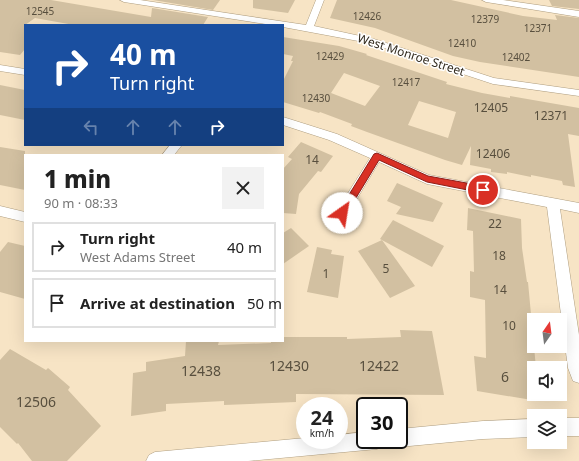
<!DOCTYPE html>
<meta charset="utf-8">
<style>
:root{--surface:#fff;--page:#f2f2f2;--text:#222;--muted:#767676;--line:#e0e0e0}
body{margin:0;font-family:"Noto Sans",sans-serif;background:var(--page);color:var(--text);height:100vh;display:flex;flex-direction:column;font-size:15px;white-space:nowrap}
*{box-sizing:border-box;margin:0}
p{font-size:13px;color:var(--muted)}
.icon{flex:none;width:22px;height:22px;fill:none;stroke:currentColor;stroke-width:2;stroke-linecap:round;stroke-linejoin:round}
.map{position:relative;flex:1;overflow:hidden}
.side{position:absolute;left:24px;top:154px;width:260px;height:188px;display:flex;flex-direction:column;background:var(--surface);border-radius:0px;box-shadow:0 4px 16px #0002}
.side>*{flex:none}
.guide{position:absolute;left:24px;top:24px;width:260px;height:122px;border-radius:0px;box-shadow:0 4px 16px #0002;background:#1a4fa0;color:#fff;overflow:hidden}
.needle{width:26px;rotate:14deg}
.fabs{position:absolute;left:527px;top:313px;display:grid;gap:8px}
.fabs a{display:grid;place-items:center;width:40px;height:40px;border-radius:0px;background:var(--surface);box-shadow:0 4px 16px #0002;font-size:20px}
.speed{position:absolute;left:296px;top:397px;display:flex;gap:8px;font-size:20px;font-weight:700;text-align:center}
.speed>*{display:grid;place-content:center;width:52px;height:52px;border-radius:50%;background:var(--surface);box-shadow:0 4px 16px #0002;line-height:1}
.speed small{font-size:10px;font-weight:400}
.speed .limit{border:2px solid #111;border-radius:6px;background:#fff;color:#111}
.pin{position:absolute;display:grid;place-items:center;width:34px;height:34px;color:#fff;margin:-17px;border:2px solid #fff;border-radius:50%;box-shadow:0 1px 4px #0007}
.me{position:absolute;width:44px;margin:-22px;rotate:32deg;stroke-linejoin:round;filter:drop-shadow(0 0 3px #0008)}
.turn{display:flex;align-items:center;gap:14px;height:84px;padding:0 20px;font-size:18px}
.turn .icon{width:52px;height:52px;stroke-width:2.5}
.turn b{display:block;font-size:28px;line-height:34px}
.lanes{display:flex;align-items:center;height:38px;padding:0 20px;background:#0003;justify-content:center;gap:20px;direction:ltr}
.lanes .off{opacity:.35}
.round{display:grid;place-items:center;flex:none;width:42px;height:42px;border-radius:0px;background:var(--page)}
.head{display:flex;align-items:center;justify-content:space-between;height:68px;padding:0 20px}
h1{font-size:24px;font-weight:800;line-height:30px}
ul{padding:0;list-style:none}
li{display:flex;align-items:center;gap:12px;height:50px;margin:0 8px 6px;padding:0 12px;border:2px solid var(--line);border-radius:0px}
li div{flex:1}
li b{display:block;font-size:15px}
li em{font-style:normal}
.map>svg:first-child{display:block}
.building{fill:#d2c0a1;fill-rule:evenodd}
.lines{fill:none;stroke-linecap:round;stroke-linejoin:round}
.minor-casing{stroke:#af9e80;stroke-width:1}
.minor{fill:#fff;fill-rule:evenodd}
.route{fill:#d93025;stroke:#8d1f18}
.labels{text-anchor:middle;stroke-width:3;stroke-linejoin:round;paint-order:stroke}
.far-number-label{font-size:10px;fill:#584f3e}
.far-street-label{font-size:12px;fill:#30291d;stroke:#fff}
.number-label{font-size:12px;fill:#584f3e}
.near-number-label{font-size:14px;fill:#584f3e}
</style>
<div class="map">
<svg width="579" height="461" viewBox="0 0 579 461">
<rect width="100%" height="100%" fill="#f7e4c5"/>
<g class="building">
<polygon points="0,0 51,0 151,17 152,8 208,17 203,25 74,25 35,18 25,25 25,49 20,55 0,52"/>
<polygon points="153,0 220,0 213,10"/>
<polygon points="253,0 295,0 288,13 253,8"/>
<polygon points="337,0 451,0 523,16 557,20 555,15 579,18 579,77 480,62 453,56 375,28 330,18"/>
<polygon points="549,0 579,0 579,9 552,6"/>
<path d="M283,37L339,46L367,54L366,55L447,82L446,84L482,93L510,98V96L579,108V136L568,134L575,187L563,185L562,181L531,175V177L507,172V174L491,172V169L470,165L471,146L462,165L445,160L367,132L351,126L352,124L320,112L319,113L283,102V81L293,61H291L293,56L283,54ZM344,73L380,86L365,106L331,93ZM419,101L456,112L448,138L408,125Z"/>
<polygon points="0,85 25,90 25,120 0,115"/>
<polygon points="301,142 333,156 321,172 318,171 299,194 296,214 283,213 283,169 292,159 288,157"/>
<polygon points="0,147 25,151 25,190 0,185"/>
<polygon points="397,183 443,203 433,222 396,214 401,207 387,201"/>
<polygon points="468,208 521,219 522,248 527,282 528,282 536,368 534,368 534,388 530,387 532,400 477,391 474,356 486,358 485,300 470,297 470,271 474,272 473,231 467,230"/>
<polygon points="393,220 444,246 432,267 380,239"/>
<polygon points="291,228 309,246 283,264 283,233"/>
<polygon points="382,240 415,286 390,298 358,251"/>
<polygon points="8,242 25,246 25,299 0,292 0,252"/>
<polygon points="317,247 332,250 331,254 344,256 338,298 307,292"/>
<polygon points="400,330 432,331 444,395 296,394 296,402 224,405 224,401 166,404 166,411 131,416 133,373 146,371 146,362 185,356 186,341 219,341 218,345 271,343 271,341 283,341 283,337 347,337 347,339 401,337"/>
<polygon points="10,349 46,370 48,368 70,387 68,390 101,426 67,461 32,461 18,443 17,444 0,427 0,360"/>
</g>
<g class="lines">
<g class="minor-casing">
<g id="minor">
<polygon points="120,0 140,0 306,25 316,0 324,0 314,26 374,39 494,78 579,90 579,96 493,84 369,43 283,27 283,25 272,25 124,2"/>
<polygon points="482,0 503,0 579,11 579,17 486,2"/>
<polygon points="0,65 25,69 25,75 0,71"/>
<polygon points="283,117 337,134 429,175 579,203 579,213 560,209 579,335 579,383 573,381 568,368 547,207 427,184 379,162 346,217 342,218 338,217 336,213 338,209 370,158 329,140 283,125"/>
<polygon points="170,145 182,145 174,155 162,155"/>
<polygon points="0,206 25,212 25,222 0,216"/>
<rect x="560" y="418" width="19" height="18"/>
<polygon points="534,419 534,437 483,439 399,447 393,444 391,440 399,440 399,429 483,421"/>
<polygon points="365,432 365,440 386,440 383,446 377,449 248,461 146,461 149,455 155,452 305,438 305,440 339,440 339,435"/>
</g>
</g>
<use href="#minor" class="minor"/>
</g>
<polygon class="route" points="377,153 428,176 483,186 487,190 483,193 427,182 379,160 345,216 339,216 339,211 374,154"/>
<g class="labels">
<g class="far-number-label">
<text x="40" y="15">12545</text>
<text x="367" y="20">12426</text>
<text x="485" y="23">12379</text>
<text x="538" y="32">12371</text>
<text x="462" y="47">12410</text>
<text x="330" y="60">12429</text>
<text x="516" y="61">12402</text>
<text x="406" y="86">12417</text>
<text x="316" y="102">12430</text>
</g>
<g class="far-street-label">
<text transform="translate(411 55) rotate(18)" y="4">West Monroe Street</text>
</g>
<g class="number-label">
<text x="491" y="112">12405</text>
<text x="551" y="120">12371</text>
<text x="493" y="158">12406</text>
<text x="312" y="164">14</text>
<text x="495" y="228">22</text>
<text x="499" y="260">18</text>
<text x="386" y="273">5</text>
<text x="326" y="278">1</text>
<text x="500" y="294">14</text>
<text x="509" y="330">10</text>
</g>
<g class="near-number-label">
<text x="289" y="371">12430</text>
<text x="379" y="371">12422</text>
<text x="201" y="376">12438</text>
<text x="505" y="382">6</text>
<text x="36" y="407">12506</text>
</g>
</g>
</svg>
<div class="fabs">
<a><svg class="needle" viewBox="-14 -14 28 28"><path d="M0-13l5 13h-10z" fill="#e53935"/><path d="M0 13l5-13h-10z" fill="#767676"/></svg></a>
<a><svg class="icon" aria-label="sound" viewBox="0 0 24 24"><path d="M4 9h4l5-4v14l-5-4H4zM17 9q2 3 0 6"/></svg></a>
<a><svg class="icon" aria-label="layers" viewBox="0 0 24 24"><path d="M12 4l9 5-9 5-9-5zM3 14l9 5 9-5"/></svg></a>
</div>
<div class="speed"><div>24<small>km/h</small></div><div class="limit">30</div></div>
<div class="pin" style="left:483px;top:190px;background:#d93025"><svg class="icon" aria-label="arrive" viewBox="0 0 24 24"><path d="M6 21V4h12l-3 4 3 4H6"/></svg></div>
<svg class="me" style="left:342px;top:213px" viewBox="-20 -20 40 40"><circle r="19" fill="#fff"/><path d="M0-13L10 11 0 6-10 11z" fill="#d93025"/></svg>
<div class="guide">
<div class="turn"><svg class="icon" aria-label="right" viewBox="0 0 24 24"><path d="M7 20v-9h11M14 6l5 5-5 5"/></svg><div><b>40 m</b>Turn right</div></div>
<div class="lanes"><svg class="icon off" aria-label="left" viewBox="0 0 24 24"><path d="M17 20v-9H6M10 6l-5 5 5 5"/></svg><svg class="icon off" aria-label="ahead" viewBox="0 0 24 24"><path d="M12 20V5M6 11l6-6 6 6"/></svg><svg class="icon off" aria-label="ahead" viewBox="0 0 24 24"><path d="M12 20V5M6 11l6-6 6 6"/></svg><svg class="icon" aria-label="right" viewBox="0 0 24 24"><path d="M7 20v-9h11M14 6l5 5-5 5"/></svg></div>
</div>
<section class="side">
<div class="head"><div><h1>1 min</h1><p>90 m · 08:33</p></div><a class="round"><svg class="icon" aria-label="close" viewBox="0 0 24 24"><path d="M6 6l12 12M18 6L6 18"/></svg></a></div>
<ul>
<li><svg class="icon" aria-label="right" viewBox="0 0 24 24"><path d="M7 20v-9h11M14 6l5 5-5 5"/></svg><div><b>Turn right</b><p>West Adams Street</p></div><em>40 m</em></li>
<li><svg class="icon" aria-label="arrive" viewBox="0 0 24 24"><path d="M6 21V4h12l-3 4 3 4H6"/></svg><div><b>Arrive at destination</b></div><em>50 m</em></li>
</ul>
</section>
</div>
